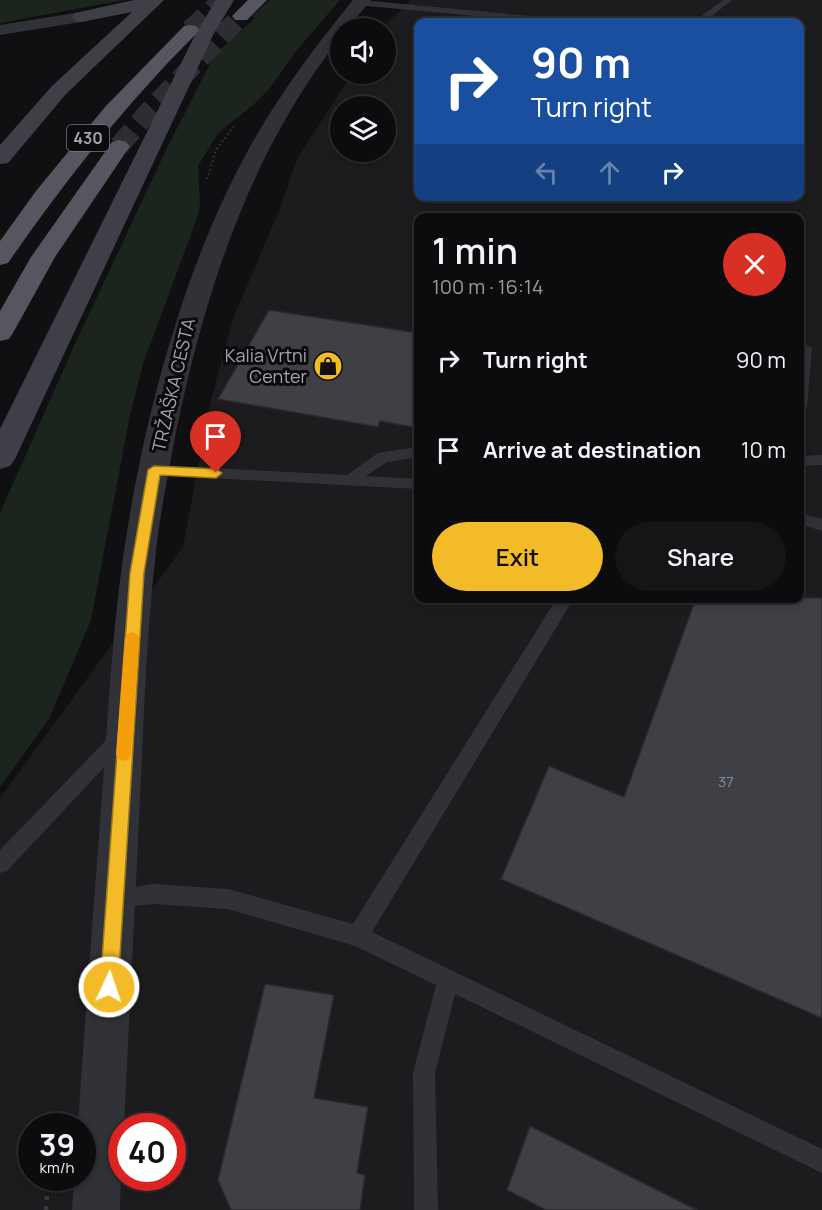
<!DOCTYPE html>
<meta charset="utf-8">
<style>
:root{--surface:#0c0c0e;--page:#151517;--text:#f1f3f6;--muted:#9a9b9e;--line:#2c2c2e;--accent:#f3bb27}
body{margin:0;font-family:Manrope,sans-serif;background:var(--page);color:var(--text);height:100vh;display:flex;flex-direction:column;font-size:22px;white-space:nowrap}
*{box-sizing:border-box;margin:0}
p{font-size:20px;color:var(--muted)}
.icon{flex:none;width:33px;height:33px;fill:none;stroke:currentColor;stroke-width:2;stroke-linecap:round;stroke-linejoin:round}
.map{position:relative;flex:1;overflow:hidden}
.drawer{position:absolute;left:414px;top:213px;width:390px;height:390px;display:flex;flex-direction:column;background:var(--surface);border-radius:12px;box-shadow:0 3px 9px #0003,0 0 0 2px var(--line)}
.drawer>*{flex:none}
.guide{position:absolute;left:414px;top:18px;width:390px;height:183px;border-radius:12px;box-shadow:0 3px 9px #0003,0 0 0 2px var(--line);background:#1a4fa0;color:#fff;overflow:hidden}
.controls{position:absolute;left:330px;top:18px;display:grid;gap:12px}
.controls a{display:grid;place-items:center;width:66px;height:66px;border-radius:50%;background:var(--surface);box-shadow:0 3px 9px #0003,0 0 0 2px var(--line);font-size:30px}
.speed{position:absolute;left:18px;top:1113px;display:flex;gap:12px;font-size:30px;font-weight:700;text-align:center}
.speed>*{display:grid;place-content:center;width:78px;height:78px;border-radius:50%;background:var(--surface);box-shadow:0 3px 9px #0003,0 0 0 2px var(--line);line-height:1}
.speed small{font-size:15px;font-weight:400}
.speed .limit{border:9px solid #d22;background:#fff;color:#111}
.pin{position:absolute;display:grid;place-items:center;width:51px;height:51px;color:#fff;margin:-62px -26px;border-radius:50% 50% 50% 0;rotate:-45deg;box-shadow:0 0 6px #0007}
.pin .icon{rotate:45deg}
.me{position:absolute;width:66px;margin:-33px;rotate:3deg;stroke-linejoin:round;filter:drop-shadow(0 0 4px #0008)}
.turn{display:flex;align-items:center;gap:21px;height:126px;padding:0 18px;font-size:27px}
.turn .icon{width:78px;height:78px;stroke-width:2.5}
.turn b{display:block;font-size:42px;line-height:51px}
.lanes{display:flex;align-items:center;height:57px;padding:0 18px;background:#0003;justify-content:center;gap:30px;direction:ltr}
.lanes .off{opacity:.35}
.round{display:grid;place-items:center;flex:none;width:63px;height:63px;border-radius:32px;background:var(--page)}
.headline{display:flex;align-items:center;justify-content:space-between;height:102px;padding:0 18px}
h1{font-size:36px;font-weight:600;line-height:45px}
.button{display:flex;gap:12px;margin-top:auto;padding:12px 18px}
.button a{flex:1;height:69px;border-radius:36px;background:var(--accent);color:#111;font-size:24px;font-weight:600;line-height:69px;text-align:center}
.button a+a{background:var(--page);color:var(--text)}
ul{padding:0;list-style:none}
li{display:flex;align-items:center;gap:18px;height:90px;padding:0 18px}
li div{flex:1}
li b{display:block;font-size:22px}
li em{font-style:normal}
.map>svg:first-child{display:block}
.built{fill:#1c1c1f;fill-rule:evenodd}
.green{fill:#1c241e}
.building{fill:#3f4045;stroke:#2a2a2e;stroke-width:1.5}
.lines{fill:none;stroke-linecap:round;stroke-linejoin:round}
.trunk-tunnel{stroke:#2d2e32;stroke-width:20;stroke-dasharray:20 10;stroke-linecap:butt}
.path-far2{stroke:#37393e;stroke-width:2;stroke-dasharray:1.5 3;stroke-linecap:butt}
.path-far1{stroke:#37393e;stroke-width:3;stroke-dasharray:2 4;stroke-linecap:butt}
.path{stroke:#37393e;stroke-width:4.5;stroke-dasharray:4 6;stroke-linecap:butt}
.service{fill:#313237;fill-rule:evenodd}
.minor{fill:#313237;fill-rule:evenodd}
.tertiary{fill:#313237;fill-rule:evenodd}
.secondary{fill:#3f4047;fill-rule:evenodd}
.trunk{fill:#55565f;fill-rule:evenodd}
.route{fill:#f3bb27;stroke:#9e7a19;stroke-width:1.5}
.slow{fill:#f59e0b}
.labels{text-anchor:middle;stroke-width:6;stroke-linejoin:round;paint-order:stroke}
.number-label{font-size:15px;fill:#888c98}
.shield{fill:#0b0b0d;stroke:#747781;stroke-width:1.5}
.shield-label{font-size:16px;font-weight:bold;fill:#a1a5b3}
.poi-label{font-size:18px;fill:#a1a5b3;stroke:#0b0b0d;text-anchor:end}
.street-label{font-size:18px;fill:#a1a5b3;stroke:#0b0b0d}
</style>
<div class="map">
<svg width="822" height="1210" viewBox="0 0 822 1210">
<rect width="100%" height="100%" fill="#101012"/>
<path class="built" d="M411,0H822V1210H0V798L183,547L209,408L232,321L279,211L297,159L352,74H386V28H382ZM418,22H800V196H418ZM340,106H386V152H340ZM418,218H800V598H418ZM32,1126H82V1178H32ZM122,1126H172V1178H122Z"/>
<g class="green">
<polygon points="0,0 124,0 0,23"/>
<polygon points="270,0 340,0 296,51 270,88 253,105 218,133 198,166 200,205 197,218 144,361 130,415 91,620 49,719 0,787 0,513 74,346 167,148 217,50 222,48 255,18 252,16"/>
</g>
<g class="building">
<polygon points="269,310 418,333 418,428 380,421 378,427 218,399"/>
<polygon points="696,598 822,598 822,1018 501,879 549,766 624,797"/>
<polygon points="265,984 334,995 314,1098 368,1107 357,1173 365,1175 360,1210 231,1210 218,1180"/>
<polygon points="530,1126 697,1210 546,1210 507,1190"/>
</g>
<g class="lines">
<g class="trunk-tunnel">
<polyline points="190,30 223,0"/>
<polyline points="119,146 151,109 241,16"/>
</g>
<polyline class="path-far2" points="207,179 216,150 234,126"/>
<polyline class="path-far1" points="465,218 466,214"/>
<polyline class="path" points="46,1210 48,1178"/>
<g class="service">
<polygon points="360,0 562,19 566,22 539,22 357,5 357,1"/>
<polygon points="723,0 732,0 704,22 590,22 594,19 635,17 696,20"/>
<polygon points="805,344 812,348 807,407 800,412 800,346"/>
<polygon points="418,447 418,457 387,462 366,476 418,479 418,489 155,475 148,470 155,465 347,475 378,453"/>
<polygon points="822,455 822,465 800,466 800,456"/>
<polygon points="800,513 822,519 822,531 800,524"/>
<polygon points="557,598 574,598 372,932 822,1149 822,1173 455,994 435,1073 438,1210 414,1210 413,1073 436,985 355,946 228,909 153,904 115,908 108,905 105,898 108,891 153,884 228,889 353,924"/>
<polygon points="120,730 126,732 129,738 126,744 7,871 0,873 0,850 114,732"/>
</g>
<polygon class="minor" points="81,12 87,13 90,17 87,21 0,35 0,25"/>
<path class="tertiary" d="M353,0H371L348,28H340V38C250,152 205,292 176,432C168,475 159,518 155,561C146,640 144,719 140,798C135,908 129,1017 124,1126H122L120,1210H72L74,1178H82V1126H78C85,1016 94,905 102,795C108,716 112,636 123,558C142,425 181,275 245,156C275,100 313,49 353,0Z"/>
<g class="secondary">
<polygon points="134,0 164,0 66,94 8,163 0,164 0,145 52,86 132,12 81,22 75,21 72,17 75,13"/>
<polygon points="216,0 234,0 213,35 15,459 10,466 0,469 0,429 195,35"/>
</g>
<g class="trunk">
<polygon points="248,0 267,0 247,20 235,20 232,16"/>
<path d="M190,25L196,26L199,30L196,34C125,105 65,181 8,263L0,265V241L36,191L105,107L184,26Z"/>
<polygon points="119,140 126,142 130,146 55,257 13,333 9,339 0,341 0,311 31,257 112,142"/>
</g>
</g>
<polygon class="route" points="154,466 216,469 222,473 216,478 160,475 144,573 118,987 115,993 109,996 103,993 100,987 130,573 148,470"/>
<polygon class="slow" points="132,632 137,634 139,638 131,754 129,759 123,761 118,759 116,754 125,638 127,634"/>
<defs>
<g id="shop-disc" transform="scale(1.5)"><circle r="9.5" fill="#f3bb27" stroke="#0b0b0d"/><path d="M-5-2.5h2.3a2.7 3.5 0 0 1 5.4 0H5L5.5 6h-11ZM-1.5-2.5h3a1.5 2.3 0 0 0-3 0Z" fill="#111"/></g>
</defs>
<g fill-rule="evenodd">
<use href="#shop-disc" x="328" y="366"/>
</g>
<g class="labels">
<g class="number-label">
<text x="726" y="787">37</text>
</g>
<rect class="shield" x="67" y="125" width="42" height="26" rx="4.5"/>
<g class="shield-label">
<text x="88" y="144">430</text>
</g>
<g class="poi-label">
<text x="307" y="362">Kalia Vrtni<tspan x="307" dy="21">Center</tspan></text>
</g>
<g class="street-label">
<text transform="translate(174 385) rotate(-77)" y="6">TRŽAŠKA CESTA</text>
</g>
</g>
</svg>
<div class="controls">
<a><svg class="icon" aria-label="sound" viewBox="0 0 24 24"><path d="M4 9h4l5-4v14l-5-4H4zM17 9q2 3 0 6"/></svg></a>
<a><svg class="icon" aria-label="layers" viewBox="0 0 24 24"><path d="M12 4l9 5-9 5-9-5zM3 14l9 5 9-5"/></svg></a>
</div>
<div class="speed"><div>39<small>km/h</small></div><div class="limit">40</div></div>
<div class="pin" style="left:216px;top:473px;background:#d93025"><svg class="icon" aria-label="arrive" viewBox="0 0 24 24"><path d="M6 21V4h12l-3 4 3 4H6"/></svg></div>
<svg class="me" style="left:109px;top:987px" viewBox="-20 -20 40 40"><circle r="17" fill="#f3bb27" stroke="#fff" stroke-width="3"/><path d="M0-11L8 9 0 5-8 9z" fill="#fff"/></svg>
<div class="guide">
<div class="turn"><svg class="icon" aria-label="right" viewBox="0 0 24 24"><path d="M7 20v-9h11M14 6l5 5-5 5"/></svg><div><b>90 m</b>Turn right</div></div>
<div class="lanes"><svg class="icon off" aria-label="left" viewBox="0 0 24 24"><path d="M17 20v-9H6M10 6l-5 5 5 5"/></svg><svg class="icon off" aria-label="ahead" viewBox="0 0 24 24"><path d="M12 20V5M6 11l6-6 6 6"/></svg><svg class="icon" aria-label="right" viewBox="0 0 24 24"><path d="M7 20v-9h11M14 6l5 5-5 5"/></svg></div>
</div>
<section class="drawer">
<div class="headline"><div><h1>1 min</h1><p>100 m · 16:14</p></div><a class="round" style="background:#d93025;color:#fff"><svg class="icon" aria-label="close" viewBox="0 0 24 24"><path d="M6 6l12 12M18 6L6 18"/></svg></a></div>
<ul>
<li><svg class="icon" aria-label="right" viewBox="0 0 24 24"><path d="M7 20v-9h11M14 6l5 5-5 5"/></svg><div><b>Turn right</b></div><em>90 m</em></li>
<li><svg class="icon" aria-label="arrive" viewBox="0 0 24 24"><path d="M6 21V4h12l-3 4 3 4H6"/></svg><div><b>Arrive at destination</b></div><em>10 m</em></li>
</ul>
<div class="button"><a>Exit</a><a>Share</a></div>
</section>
</div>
